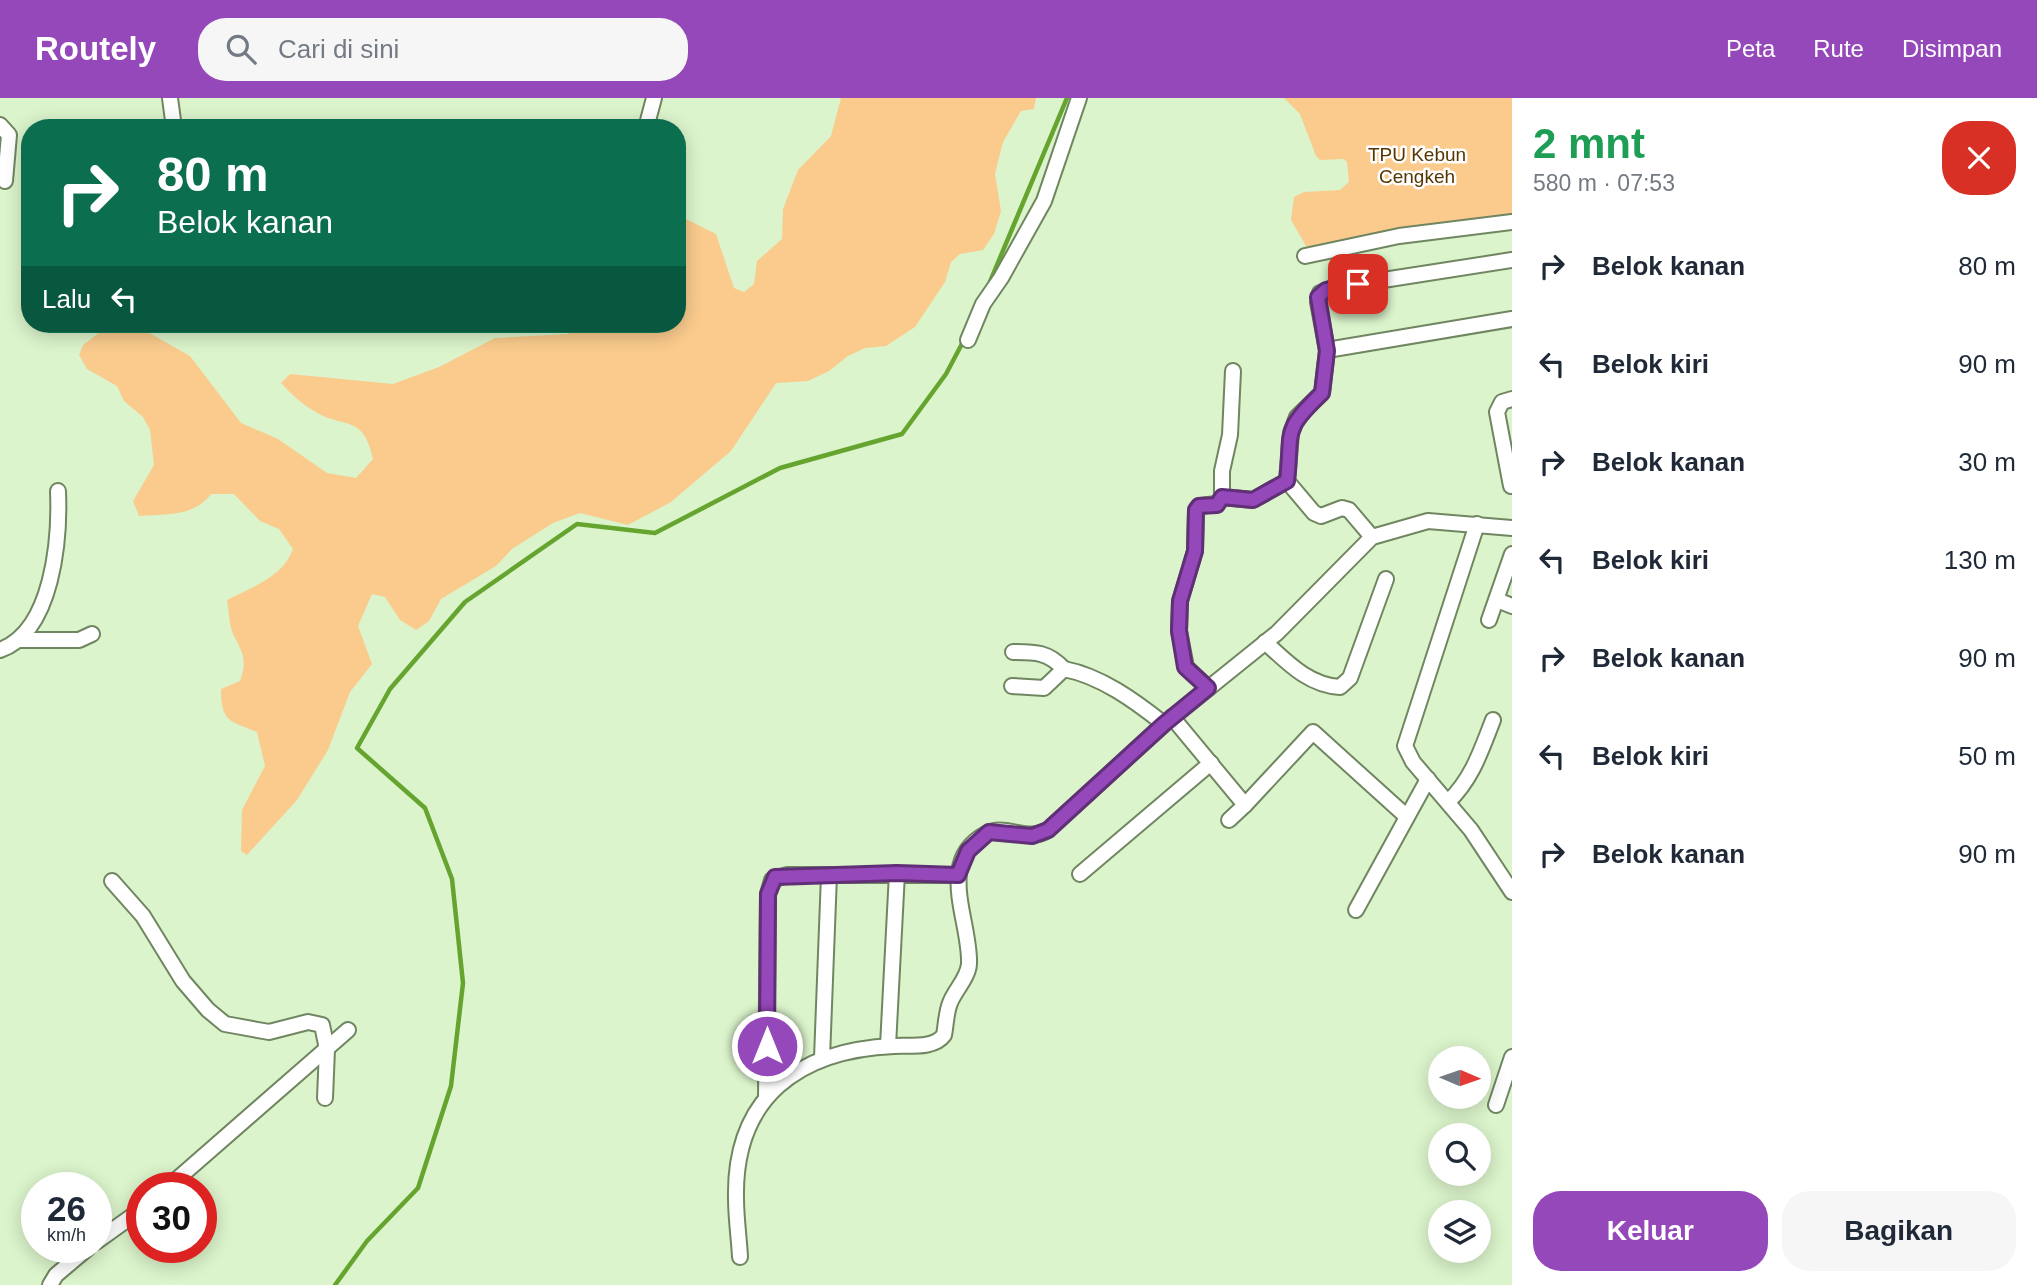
<!DOCTYPE html>
<html lang="id">
<meta charset="utf-8">
<style>
:root{--surface:#fff;--page:#f6f6f7;--text:#1f2937;--muted:#747a83;--accent:#9548b9}
body{margin:0;font-family:Arial,sans-serif;background:var(--page);color:var(--text);height:100vh;display:flex;flex-direction:column;font-size:26px;white-space:nowrap}
*{box-sizing:border-box;margin:0}
p{font-size:23px;color:var(--muted)}
.icon{flex:none;width:38px;height:38px;fill:none;stroke:currentColor;stroke-width:2;stroke-linecap:round;stroke-linejoin:round}
.map{position:relative;flex:1;overflow:hidden}
.panel{display:flex;flex-direction:column;background:var(--surface);width:525px}
.panel>*{flex:none}
.banner{position:absolute;left:21px;top:21px;width:665px;height:214px;border-radius:28px;box-shadow:0 4px 18px #0003;background:#0b6e4f;color:#fff;overflow:hidden}
.needle{width:46px;rotate:92deg}
.buttons{position:absolute;left:1428px;top:948px;display:grid;gap:14px}
.buttons a{display:grid;place-items:center;width:63px;height:63px;border-radius:50%;background:var(--surface);box-shadow:0 4px 18px #0003;font-size:35px}
.speed{position:absolute;left:21px;top:1074px;display:flex;gap:14px;font-size:35px;font-weight:700;text-align:center}
.speed>*{display:grid;place-content:center;width:91px;height:91px;border-radius:50%;background:var(--surface);box-shadow:0 4px 18px #0003;line-height:1}
.speed small{font-size:18px;font-weight:400}
.speed .limit{border:10px solid #d22;background:#fff;color:#111}
.pin{position:absolute;display:grid;place-items:center;width:60px;height:60px;color:#fff;margin:-30px;border-radius:14px;box-shadow:0 4px 10px #0006}
.me{position:absolute;width:77px;margin:-38px;rotate:0deg;stroke-linejoin:round;filter:drop-shadow(0 0 5px #0008)}
.turn{display:flex;align-items:center;gap:24px;height:147px;padding:0 21px;font-size:32px}
.turn .icon{width:91px;height:91px;stroke-width:2.5}
.turn b{display:block;font-size:49px;line-height:60px}
.then{display:flex;align-items:center;height:66px;padding:0 21px;background:#0003;gap:14px;font-size:26px}
.round{display:grid;place-items:center;flex:none;width:74px;height:74px;border-radius:28px;background:var(--page)}
.head{display:flex;align-items:center;justify-content:space-between;height:119px;padding:0 21px}
h1{font-size:42px;font-weight:700;line-height:52px;color:#1e9e55}
.button{display:flex;gap:14px;margin-top:auto;padding:14px 21px}
.button a{flex:1;height:80px;border-radius:28px;background:var(--accent);color:#fff;font-size:28px;font-weight:700;line-height:80px;text-align:center}
.button a+a{background:var(--page);color:var(--text)}
ul{padding:0;list-style:none}
li{display:flex;align-items:center;gap:21px;height:98px;padding:0 21px}
li div{flex:1}
li b{display:block;font-size:26px}
li em{font-style:normal}
header{display:flex;align-items:center;gap:42px;box-sizing:border-box;height:98px;padding:0 35px;background:var(--accent);color:#fff}
header strong{font-size:33px}
nav{display:flex;gap:38px;margin-inline-start:auto;font-size:24px}
.search{width:490px;height:63px;background:var(--page);display:flex;align-items:center;gap:18px;box-sizing:border-box;padding:0 24px;border-radius:28px;color:var(--muted);font-size:26px}
main{display:flex;flex:1;min-height:0}
.map>svg:first-child{display:block}
.green{fill:#facb8d}
.lines{fill:none;stroke-linecap:round;stroke-linejoin:round}
.stream{stroke:#65a42f;stroke-width:4.5}
.street-casing{stroke:#708661;stroke-width:18}
.street{stroke:#fff;stroke-width:14}
.route-casing{stroke:#612f78;stroke-width:18}
.route{stroke:#9548b9;stroke-width:12}
.labels{text-anchor:middle;stroke-width:5;stroke-linejoin:round;paint-order:stroke}
.park-label{font-size:19px;fill:#553600;stroke:#fff}
</style>
<header>
<strong>Routely</strong>
<div class="search"><svg class="icon" aria-label="search" viewBox="0 0 24 24"><circle cx="10" cy="10" r="6"/><path d="M15 15l6 6"/></svg>Cari di sini</div>
<nav><a>Peta</a><a>Rute</a><a>Disimpan</a></nav>
</header>
<main>
<div class="map">
<svg width="1512" height="1187" viewBox="0 0 1512 1187">
<rect width="100%" height="100%" fill="#dbf4cb"/>
<g class="green">
<path d="M841,0H1036L1034,11L1021,13L1003,44L995,76L1001,113L994,136L983,152L960,156L951,164L945,184L915,229L886,248L865,250L848,258L829,273L808,283L776,285L731,353L671,404L628,427L580,415L553,425L512,451L496,468L441,501L429,523L416,532L400,522L385,499L372,496L358,528L372,566L350,594L328,652L297,702L247,757L241,753L242,712L265,668L257,634C230,623 221,624 221,591L240,583C248,561 242,554 233,536C229,526 229,513 227,502C252,489 283,479 293,451L279,431L260,423L234,396H211C194,419 166,416 139,418L133,403L154,367L150,332L143,319L124,303L117,288L87,271L79,257L83,247L100,234L126,229L144,232L190,258L241,325L278,341L327,375L356,380L373,361C363,315 345,332 314,313C302,306 291,296 281,285L290,276L393,286L439,269L495,240L568,236L570,226H677V129L684,120L716,136L734,190L744,194L754,186L757,163L782,141L783,111L798,72L831,38Z"/>
<polygon points="1284,0 1512,0 1512,119 1309,153 1291,122 1294,99 1304,94 1340,92 1349,84 1347,64 1344,61 1320,62 1316,58 1300,16"/>
</g>
<g class="lines">
<g class="stream">
<polyline points="989,186 1067,0"/>
<polyline points="335,1187 367,1143 418,1090 451,988 463,885 452,781 425,710 357,650 390,591 465,504 577,426 655,435 780,370 902,336 946,276 964,242"/>
</g>
<g class="street-casing">
<g id="street">
<polyline points="170,0 174,30"/>
<polyline points="0,27 9,37 5,83"/>
<polyline points="646,30 654,0"/>
<polyline points="1305,158 1399,138 1512,124"/>
<polyline points="1512,162 1332,190 1320,195 1318,204 1327,252 1512,221"/>
<polyline points="968,242 983,206 1001,180 1044,103 1079,0"/>
<polyline points="1327,252 1322,295 1297,319 1291,335 1287,383 1314,415 1321,418 1342,410 1349,412 1372,439"/>
<polyline points="1511,388 1497,314 1502,304 1512,301"/>
<polyline points="1222,399 1253,402 1287,383"/>
<polyline points="1477,426 1405,648 1413,664 1471,732 1512,794"/>
<polyline points="1497,502 1512,508"/>
<polyline points="1489,522 1512,456"/>
<polyline points="19,542 79,542 92,536"/>
<path d="M1265,544C1287,564 1308,587 1340,589L1350,580L1386,481"/>
<path d="M0,552C53,533 60,441 58,393"/>
<path d="M1013,554C1036,554 1048,554 1064,571"/>
<path d="M1012,588L1044,590L1064,571C1101,578 1135,603 1164,626"/>
<polyline points="1208,590 1186,569 1179,533 1180,503 1195,453 1196,412 1199,408 1217,406 1222,399 1222,373 1230,337 1233,273"/>
<polyline points="1172,619 1245,707 1313,634 1406,718"/>
<path d="M1448,704C1472,681 1481,653 1493,622"/>
<polyline points="1229,722 1245,707"/>
<polyline points="1080,776 1211,665"/>
<polyline points="112,783 143,818 183,883 208,912 225,926 269,934 308,924 322,927 327,951 325,1000"/>
<polyline points="1356,812 1428,681"/>
<polyline points="888,948 897,775"/>
<polyline points="822,960 829,777"/>
<polyline points="766,999 768,796 772,782 787,777 958,777"/>
<polyline points="1496,1007 1512,959"/>
<polyline points="167,1090 348,932"/>
<polyline points="96,1144 142,1111"/>
<path d="M740,1159C739,1140 736,1120 736,1100C734,999 799,952 894,948C909,947 934,951 944,937C946,927 946,915 950,905C955,892 968,880 969,866C971,824 935,763 986,736C1005,725 1027,745 1048,732L1164,626L1277,535L1372,439L1428,423L1512,430"/>
<polyline points="50,1187 56,1177 88,1150"/>
</g>
</g>
<use href="#street" class="street"/>
</g>
<g class="lines">
<g class="route-casing">
<path id="route" d="M767,948L768,796L775,779L897,775L958,777L968,753L989,734L1032,738L1048,732L1164,626L1208,590L1185,569L1179,533L1180,503L1195,453L1196,412L1199,408L1217,407L1222,399L1253,402L1287,383C1293,332 1281,334 1322,295L1327,253L1318,199L1326,192L1358,186"/>
</g>
<use href="#route" class="route"/>
</g>
<g class="labels">
<g class="park-label">
<text x="1417" y="63">TPU Kebun<tspan x="1417" dy="22">Cengkeh</tspan></text>
</g>
</g>
</svg>
<div class="buttons">
<a><svg class="needle" viewBox="-14 -14 28 28"><path d="M0-13l5 13h-10z" fill="#e53935"/><path d="M0 13l5-13h-10z" fill="#747a83"/></svg></a>
<a><svg class="icon" aria-label="search" viewBox="0 0 24 24"><circle cx="10" cy="10" r="6"/><path d="M15 15l6 6"/></svg></a>
<a><svg class="icon" aria-label="layers" viewBox="0 0 24 24"><path d="M12 4l9 5-9 5-9-5zM3 14l9 5 9-5"/></svg></a>
</div>
<div class="speed"><div>26<small>km/h</small></div><div class="limit">30</div></div>
<div class="pin" style="left:1358px;top:186px;background:#d93025"><svg class="icon" aria-label="arrive" viewBox="0 0 24 24"><path d="M6 21V4h12l-3 4 3 4H6"/></svg></div>
<svg class="me" style="left:767px;top:948px" viewBox="-20 -20 40 40"><circle r="17" fill="#9548b9" stroke="#fff" stroke-width="3"/><path d="M0-11L8 9 0 5-8 9z" fill="#fff"/></svg>
<div class="banner">
<div class="turn"><svg class="icon" aria-label="right" viewBox="0 0 24 24"><path d="M7 20v-9h11M14 6l5 5-5 5"/></svg><div><b>80 m</b>Belok kanan</div></div>
<div class="then">Lalu<svg class="icon" aria-label="left" viewBox="0 0 24 24"><path d="M17 20v-9H6M10 6l-5 5 5 5"/></svg></div>
</div>
</div>
<section class="panel">
<div class="head"><div><h1>2 mnt</h1><p>580 m · 07:53</p></div><a class="round" style="background:#d93025;color:#fff"><svg class="icon" aria-label="close" viewBox="0 0 24 24"><path d="M6 6l12 12M18 6L6 18"/></svg></a></div>
<ul>
<li><svg class="icon" aria-label="right" viewBox="0 0 24 24"><path d="M7 20v-9h11M14 6l5 5-5 5"/></svg><div><b>Belok kanan</b></div><em>80 m</em></li>
<li><svg class="icon" aria-label="left" viewBox="0 0 24 24"><path d="M17 20v-9H6M10 6l-5 5 5 5"/></svg><div><b>Belok kiri</b></div><em>90 m</em></li>
<li><svg class="icon" aria-label="right" viewBox="0 0 24 24"><path d="M7 20v-9h11M14 6l5 5-5 5"/></svg><div><b>Belok kanan</b></div><em>30 m</em></li>
<li><svg class="icon" aria-label="left" viewBox="0 0 24 24"><path d="M17 20v-9H6M10 6l-5 5 5 5"/></svg><div><b>Belok kiri</b></div><em>130 m</em></li>
<li><svg class="icon" aria-label="right" viewBox="0 0 24 24"><path d="M7 20v-9h11M14 6l5 5-5 5"/></svg><div><b>Belok kanan</b></div><em>90 m</em></li>
<li><svg class="icon" aria-label="left" viewBox="0 0 24 24"><path d="M17 20v-9H6M10 6l-5 5 5 5"/></svg><div><b>Belok kiri</b></div><em>50 m</em></li>
<li><svg class="icon" aria-label="right" viewBox="0 0 24 24"><path d="M7 20v-9h11M14 6l5 5-5 5"/></svg><div><b>Belok kanan</b></div><em>90 m</em></li>
</ul>
<div class="button"><a>Keluar</a><a>Bagikan</a></div>
</section>
</main>
